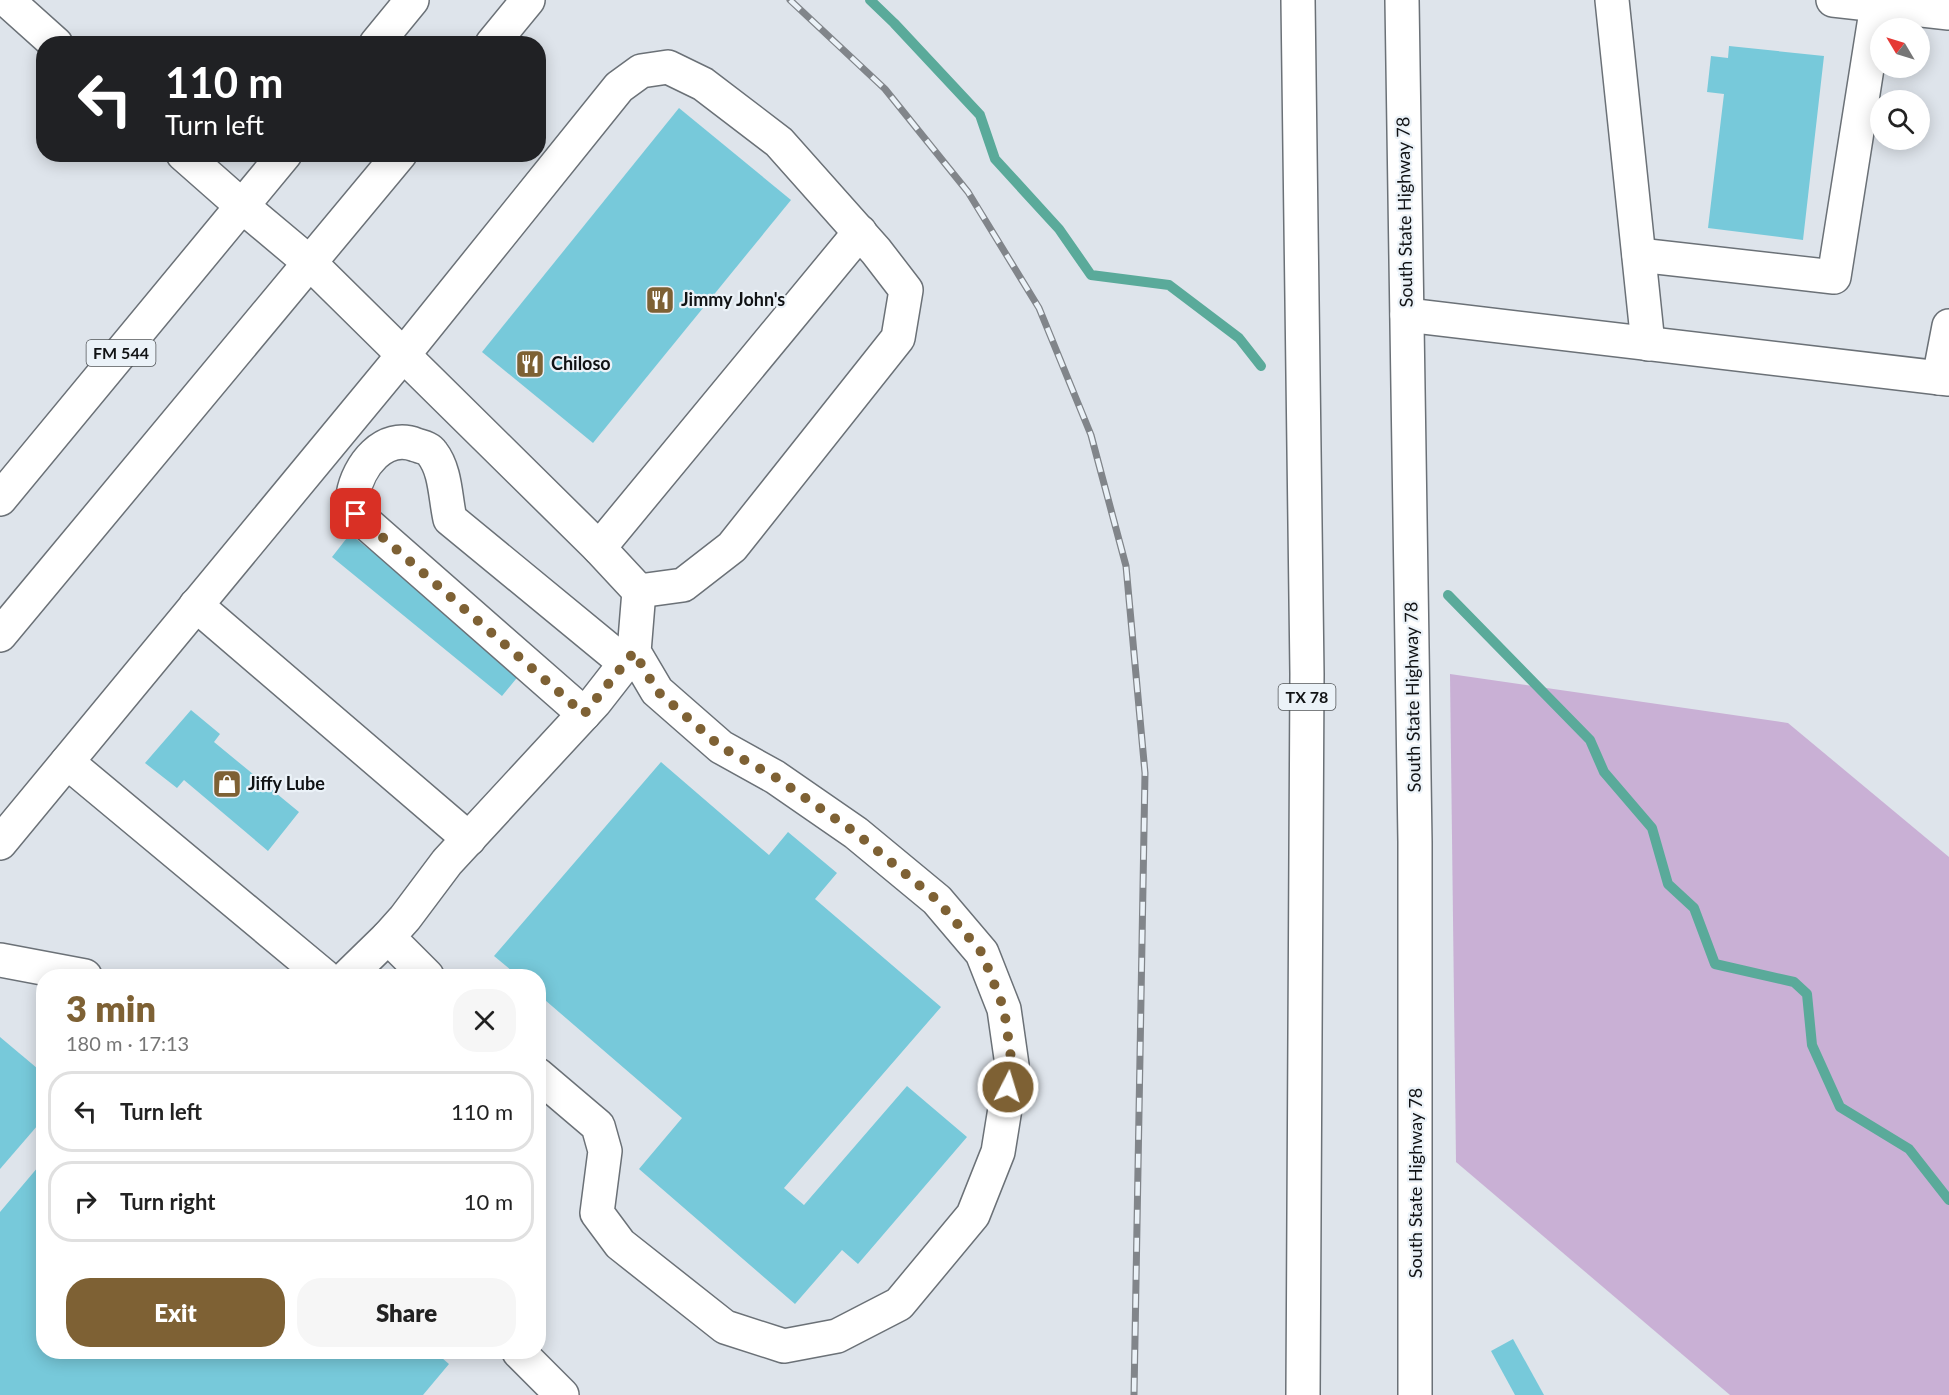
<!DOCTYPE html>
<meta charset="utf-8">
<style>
:root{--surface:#fff;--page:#f6f6f6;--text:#222;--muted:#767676;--line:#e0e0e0;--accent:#7e6134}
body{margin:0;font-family:Lato,sans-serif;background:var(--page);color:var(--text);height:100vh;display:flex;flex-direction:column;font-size:22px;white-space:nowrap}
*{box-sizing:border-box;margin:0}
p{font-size:20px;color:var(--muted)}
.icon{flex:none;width:33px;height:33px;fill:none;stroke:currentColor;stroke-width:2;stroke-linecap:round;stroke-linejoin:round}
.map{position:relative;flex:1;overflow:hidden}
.details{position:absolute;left:36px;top:969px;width:510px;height:390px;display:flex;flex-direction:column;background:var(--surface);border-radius:24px;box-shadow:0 3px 15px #0003}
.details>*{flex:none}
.banner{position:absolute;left:36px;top:36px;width:510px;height:126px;border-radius:24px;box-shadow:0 3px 15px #0003;background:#202124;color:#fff;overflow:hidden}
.needle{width:39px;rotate:308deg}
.controls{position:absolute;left:1870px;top:18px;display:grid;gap:12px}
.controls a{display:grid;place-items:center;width:60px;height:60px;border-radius:50%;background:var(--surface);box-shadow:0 3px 15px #0003;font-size:30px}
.pin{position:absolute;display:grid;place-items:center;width:51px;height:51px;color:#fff;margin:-26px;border-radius:12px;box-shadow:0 3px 9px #0006}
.me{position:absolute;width:66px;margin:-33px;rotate:5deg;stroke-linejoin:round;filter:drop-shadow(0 0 4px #0008)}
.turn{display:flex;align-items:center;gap:21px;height:126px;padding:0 30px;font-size:27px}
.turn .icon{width:78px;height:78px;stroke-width:2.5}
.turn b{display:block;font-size:42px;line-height:51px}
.round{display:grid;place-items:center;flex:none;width:63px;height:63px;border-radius:24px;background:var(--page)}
.head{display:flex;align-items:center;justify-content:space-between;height:102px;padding:0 30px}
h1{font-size:36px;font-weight:800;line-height:45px;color:var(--accent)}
.action{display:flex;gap:12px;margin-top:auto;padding:12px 30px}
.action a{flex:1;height:69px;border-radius:24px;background:var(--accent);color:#fff;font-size:24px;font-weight:800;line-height:69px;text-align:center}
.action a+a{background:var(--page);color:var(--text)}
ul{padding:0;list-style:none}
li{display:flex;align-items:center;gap:18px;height:81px;margin:0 12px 9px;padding:0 18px;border:3px solid var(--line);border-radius:24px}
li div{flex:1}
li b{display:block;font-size:22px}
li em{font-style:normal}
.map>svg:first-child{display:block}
.green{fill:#c9b0d5}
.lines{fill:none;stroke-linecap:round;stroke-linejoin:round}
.stream{stroke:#5aaa9a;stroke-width:10}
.building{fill:#77c9da}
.minor-casing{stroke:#6b7177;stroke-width:36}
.major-casing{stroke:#6b7177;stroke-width:36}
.minor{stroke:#fff;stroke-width:33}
.major{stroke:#fff;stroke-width:33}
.rail-casing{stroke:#81858a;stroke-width:7}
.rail{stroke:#ebf2f8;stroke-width:4.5;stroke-dasharray:14;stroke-linecap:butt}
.route{stroke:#7e6134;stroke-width:10;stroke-dasharray:0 18}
.labels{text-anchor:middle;stroke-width:4.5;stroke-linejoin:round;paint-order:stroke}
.shield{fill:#ebf2f8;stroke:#525558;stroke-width:1.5}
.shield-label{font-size:16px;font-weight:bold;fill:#101214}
.street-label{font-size:18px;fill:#101214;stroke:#ebf2f8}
.poi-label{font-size:18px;font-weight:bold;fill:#101214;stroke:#ebf2f8;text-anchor:start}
</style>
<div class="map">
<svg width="1949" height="1395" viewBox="0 0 1949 1395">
<rect width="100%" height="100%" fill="#dee4eb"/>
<polygon class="green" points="1450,674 1788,723 1949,857 1949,1395 1730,1395 1456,1162"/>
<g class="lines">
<g class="stream">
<polyline points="870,0 894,23 980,115 995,159 1059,229 1091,275 1169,285 1239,338 1261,366"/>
<polyline points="1448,595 1590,740 1604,772 1652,828 1668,884 1694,908 1715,964 1794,982 1807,994 1812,1045 1840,1107 1909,1149 1949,1200"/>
</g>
</g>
<g class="building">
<polygon points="1729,46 1824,56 1803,240 1708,228 1724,94 1707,92 1711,56 1728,58"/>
<polygon points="679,108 791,200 593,443 482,352"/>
<polygon points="389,528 538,652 502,696 332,557 350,534 370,550"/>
<polygon points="191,710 220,734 214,742 299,812 268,851 184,780 177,788 145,763"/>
<polygon points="661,762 769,855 788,832 837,873 815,899 941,1007 784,1188 804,1205 907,1086 967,1137 858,1264 842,1250 795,1304 639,1169 682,1118 538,994 538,976 518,976 494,956"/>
<polygon points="0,1037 44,1074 44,1118 0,1169"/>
<polygon points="44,1160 44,1352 435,1352 449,1364 423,1395 0,1395 0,1212"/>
<polygon points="1513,1339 1544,1395 1515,1395 1491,1351"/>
</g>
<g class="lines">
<g class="minor-casing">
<g id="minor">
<polyline points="7,0 56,44"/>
<polyline points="1612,0 1648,344"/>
<polyline points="1833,0 1949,13"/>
<polyline points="183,154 242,206"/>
<polyline points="1639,255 1834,277 1877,5"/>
<polyline points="310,263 599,548 639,591 634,652 657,691 721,747 775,777 856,833 937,900 982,953 1004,1009 1012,1065 998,1152 973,1215 899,1304 837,1336 784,1346 725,1327 620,1244 597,1213 605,1151 598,1126 538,1075"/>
<polyline points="1407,315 1949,379"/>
<polyline points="1939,378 1949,326"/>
<polyline points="599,548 860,232"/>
<polyline points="196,605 469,839"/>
<path d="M584,714L356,514C355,508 352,501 353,495C358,466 384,432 416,445C422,447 429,448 432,453C446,471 445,497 450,519L625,663"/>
<polyline points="67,762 324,976"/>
<polyline points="0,843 404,354 619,87 641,71 668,67 703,84 779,142 876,251 906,290 898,338 732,547 683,585 639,591"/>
<polyline points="0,960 85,976"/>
<polyline points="348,976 388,937"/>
<polyline points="427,976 388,937 405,918 447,862 595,702 634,652"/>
<polyline points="519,1352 562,1395"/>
</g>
</g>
<g class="major-casing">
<g id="major">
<polyline points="1298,0 1307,674 1303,1395"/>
<polyline points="1402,0 1415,842 1415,1395"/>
<polyline points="376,44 412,0"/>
<polyline points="492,44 528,0"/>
<polyline points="242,206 310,263"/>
<polyline points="0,499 285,154"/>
<polyline points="0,635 400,154"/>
</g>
</g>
<use href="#minor" class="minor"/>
<use href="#major" class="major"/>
<g class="rail-casing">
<polyline id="rail" points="790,0 885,89 968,192 1039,308 1091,435 1126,566 1145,773 1134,1395"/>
</g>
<use href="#rail" class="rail"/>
</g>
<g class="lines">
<polyline class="route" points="356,514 584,714 634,652 657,691 721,747 775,777 856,833 937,900 982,953 1004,1009 1012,1065 1008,1087"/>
</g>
<defs>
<g id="restaurant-square" transform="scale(1.5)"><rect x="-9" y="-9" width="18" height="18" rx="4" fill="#7e6134" stroke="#ebf2f8"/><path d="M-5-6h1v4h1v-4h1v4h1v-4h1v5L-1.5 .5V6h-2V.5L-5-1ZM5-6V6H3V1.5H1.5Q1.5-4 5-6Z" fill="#fff"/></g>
<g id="shop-square" transform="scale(1.5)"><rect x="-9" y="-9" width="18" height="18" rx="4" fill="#7e6134" stroke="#ebf2f8"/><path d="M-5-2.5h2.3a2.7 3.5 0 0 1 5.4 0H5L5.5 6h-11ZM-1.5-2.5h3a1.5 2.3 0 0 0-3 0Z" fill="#fff"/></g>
</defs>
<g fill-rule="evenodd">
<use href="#restaurant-square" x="660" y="300"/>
<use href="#restaurant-square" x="530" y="364"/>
<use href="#shop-square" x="227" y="784"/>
</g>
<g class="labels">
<g class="shield">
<rect x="86.5" y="340" width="69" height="26" rx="4.5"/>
<rect x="1278.5" y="684" width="57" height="26" rx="4.5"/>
</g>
<g class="shield-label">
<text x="121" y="359">FM 544</text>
<text x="1307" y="703">TX 78</text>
</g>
<g class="street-label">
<text transform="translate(1405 212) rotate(-91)" y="6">South State Highway 78</text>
<text transform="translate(1413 697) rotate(-91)" y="6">South State Highway 78</text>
<text transform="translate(1416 1183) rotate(-90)" y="6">South State Highway 78</text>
</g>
<g class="poi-label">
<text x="681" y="306">Jimmy John's</text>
<text x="551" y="370">Chiloso</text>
<text x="248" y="790">Jiffy Lube</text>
</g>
</g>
</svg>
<div class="controls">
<a><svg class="needle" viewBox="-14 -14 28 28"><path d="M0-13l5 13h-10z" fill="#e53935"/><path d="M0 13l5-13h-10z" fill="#767676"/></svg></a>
<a><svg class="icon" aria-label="search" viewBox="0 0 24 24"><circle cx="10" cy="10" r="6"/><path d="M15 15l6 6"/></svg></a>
</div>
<div class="pin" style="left:356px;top:514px;background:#d93025"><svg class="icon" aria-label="arrive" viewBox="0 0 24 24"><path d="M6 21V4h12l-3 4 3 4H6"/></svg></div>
<svg class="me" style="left:1008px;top:1087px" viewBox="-20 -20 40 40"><circle r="17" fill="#7e6134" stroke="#fff" stroke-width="3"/><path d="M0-11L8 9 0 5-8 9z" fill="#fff"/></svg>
<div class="banner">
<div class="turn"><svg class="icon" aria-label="left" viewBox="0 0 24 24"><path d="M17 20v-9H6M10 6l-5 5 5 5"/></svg><div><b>110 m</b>Turn left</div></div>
</div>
<section class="details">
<div class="head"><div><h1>3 min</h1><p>180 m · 17:13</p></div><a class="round"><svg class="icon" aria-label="close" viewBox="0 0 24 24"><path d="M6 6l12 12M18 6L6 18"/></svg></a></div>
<ul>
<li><svg class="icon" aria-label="left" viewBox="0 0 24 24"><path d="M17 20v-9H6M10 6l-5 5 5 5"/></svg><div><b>Turn left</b></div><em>110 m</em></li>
<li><svg class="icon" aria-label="right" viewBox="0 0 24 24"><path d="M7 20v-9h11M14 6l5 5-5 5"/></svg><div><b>Turn right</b></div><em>10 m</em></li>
</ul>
<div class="action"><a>Exit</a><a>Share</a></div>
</section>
</div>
